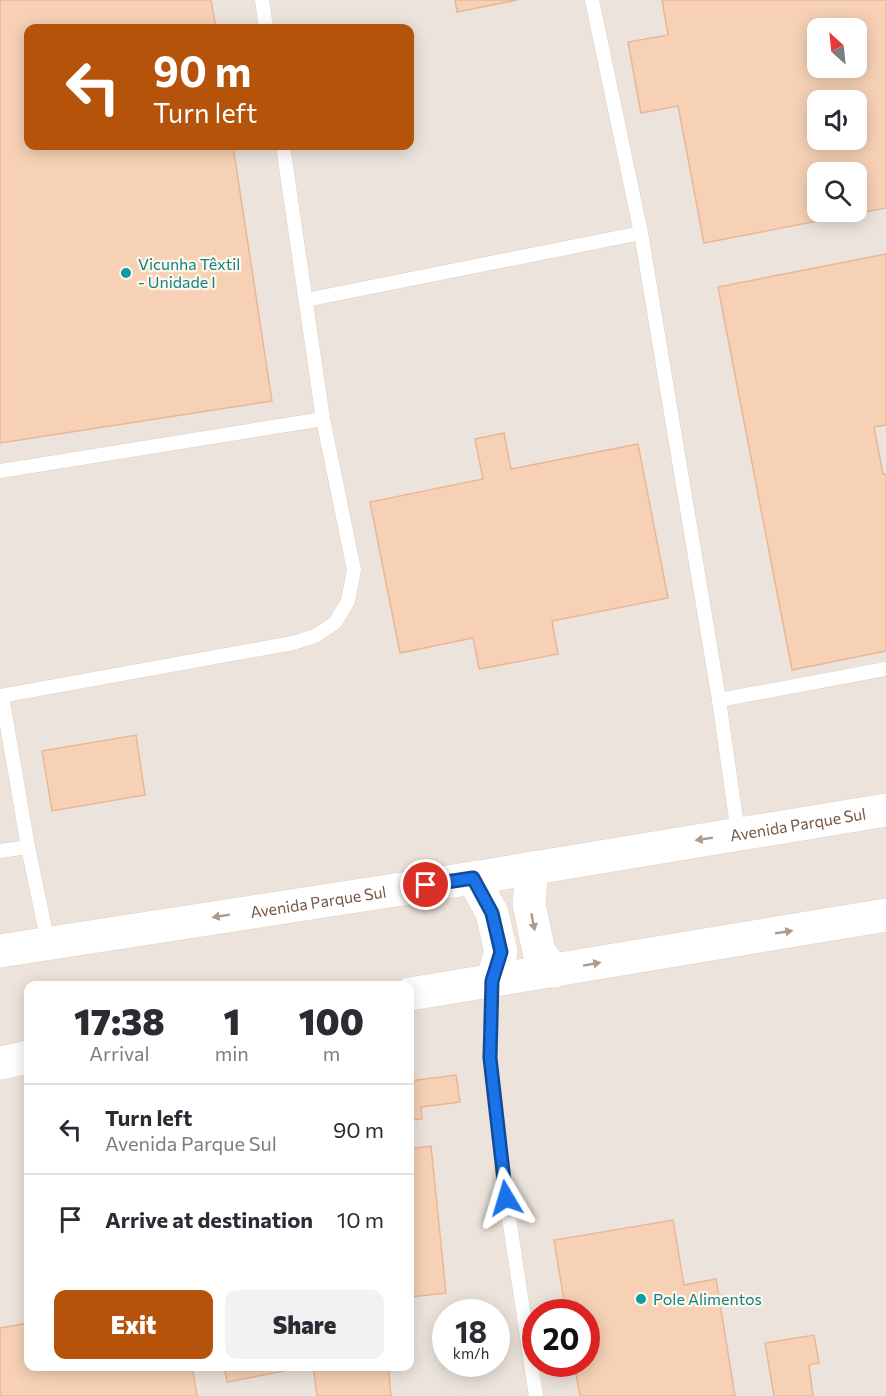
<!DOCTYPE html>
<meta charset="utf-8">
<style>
:root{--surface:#fff;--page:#f2f2f3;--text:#2b2b33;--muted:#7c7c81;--line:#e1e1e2;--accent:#b45309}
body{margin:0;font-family:Commissioner,sans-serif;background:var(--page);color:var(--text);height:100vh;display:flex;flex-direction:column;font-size:22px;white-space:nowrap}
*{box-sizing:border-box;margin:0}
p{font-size:20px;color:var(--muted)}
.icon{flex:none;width:33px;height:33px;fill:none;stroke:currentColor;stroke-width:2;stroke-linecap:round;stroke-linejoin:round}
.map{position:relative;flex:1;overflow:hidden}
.sheet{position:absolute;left:24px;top:981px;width:390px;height:390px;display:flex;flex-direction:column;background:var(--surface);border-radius:12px;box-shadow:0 3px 15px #0003}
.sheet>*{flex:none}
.hud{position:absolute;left:24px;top:24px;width:390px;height:126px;border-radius:12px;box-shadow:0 3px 15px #0003;background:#b45309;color:#fff;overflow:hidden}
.needle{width:39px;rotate:333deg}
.tools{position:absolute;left:807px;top:18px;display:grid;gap:12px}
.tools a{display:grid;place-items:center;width:60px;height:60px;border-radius:12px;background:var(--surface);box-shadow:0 3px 15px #0003;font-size:30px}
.speed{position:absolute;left:432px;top:1299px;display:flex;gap:12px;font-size:30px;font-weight:700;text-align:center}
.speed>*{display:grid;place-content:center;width:78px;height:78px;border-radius:50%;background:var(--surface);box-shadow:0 3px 15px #0003;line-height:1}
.speed small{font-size:15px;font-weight:400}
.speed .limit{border:9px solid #d22;background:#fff;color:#111}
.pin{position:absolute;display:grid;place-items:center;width:51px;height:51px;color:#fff;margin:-26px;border:3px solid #fff;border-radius:50%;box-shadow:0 2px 6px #0007}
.me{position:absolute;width:66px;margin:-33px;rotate:353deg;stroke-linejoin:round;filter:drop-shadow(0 0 4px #0008)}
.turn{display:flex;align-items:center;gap:21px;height:126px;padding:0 30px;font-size:27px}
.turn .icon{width:78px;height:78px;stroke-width:2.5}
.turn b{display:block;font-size:42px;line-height:51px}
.eta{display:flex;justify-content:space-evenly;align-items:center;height:102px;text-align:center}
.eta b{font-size:36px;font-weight:800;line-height:42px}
.button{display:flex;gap:12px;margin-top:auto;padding:12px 30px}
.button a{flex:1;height:69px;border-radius:12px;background:var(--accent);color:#fff;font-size:24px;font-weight:800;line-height:69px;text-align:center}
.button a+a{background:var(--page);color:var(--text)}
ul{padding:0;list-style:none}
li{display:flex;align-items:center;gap:18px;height:90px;padding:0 30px;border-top:2px solid var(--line)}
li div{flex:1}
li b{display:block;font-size:22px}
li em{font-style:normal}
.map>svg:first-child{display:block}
.industrial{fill:#ece4dc;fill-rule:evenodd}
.building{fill:#f6d1b5;stroke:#eab794;stroke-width:1.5;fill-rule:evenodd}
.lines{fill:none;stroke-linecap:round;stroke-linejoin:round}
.service-casing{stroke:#e3cfbb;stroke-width:15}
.tertiary-casing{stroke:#e3cfbb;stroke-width:34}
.service{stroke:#fff;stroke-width:14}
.tertiary{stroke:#fff;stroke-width:33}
.oneway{fill:#ad9b8f}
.route-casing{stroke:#114b97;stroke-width:15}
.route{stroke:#1a73e8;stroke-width:10}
.culture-dot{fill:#0f9aa8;stroke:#fff7e8;stroke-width:2}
.labels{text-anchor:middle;stroke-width:4.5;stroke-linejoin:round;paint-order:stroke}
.culture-label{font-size:16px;fill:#0d838f;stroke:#fff7e8;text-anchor:start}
.street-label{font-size:16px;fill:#765845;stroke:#fff7e8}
</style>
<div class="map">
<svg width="886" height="1396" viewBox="0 0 886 1396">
<rect width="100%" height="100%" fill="#fef3e0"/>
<path class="industrial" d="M0,0H886V1396H0ZM28,28H410V146H28ZM818,28H856V68H818ZM818,100H856V140H818ZM818,172H856V212H818ZM28,986H410V1366H28ZM446,1312H496V1364H446ZM536,1312H586V1364H536Z"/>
<g class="building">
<polygon points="0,0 211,0 216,28 28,28 28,146 233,146 272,401 0,443"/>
<polygon points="455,0 518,0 457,12"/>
<path d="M662,0H886V208L704,243L678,106L641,113L628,42L668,35ZM818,28H856V68H818ZM818,100H856V140H818ZM818,172H856V212H818Z"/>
<polygon points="886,254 886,425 874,427 883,474 886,474 886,651 792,670 718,287"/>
<polygon points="504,433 511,469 638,444 668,598 552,621 558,654 479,669 473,638 400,653 370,502 483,479 475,439"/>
<polygon points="136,735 145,795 52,811 42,751"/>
<polygon points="456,1075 460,1102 421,1107 422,1119 410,1120 410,1081"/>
<polygon points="431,1146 446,1293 410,1297 410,1149"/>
<polygon points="673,1220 684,1285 716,1279 735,1396 580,1396 574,1364 586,1364 586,1312 566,1312 554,1240"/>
<polygon points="28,1323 28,1366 192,1366 197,1396 0,1396 0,1328"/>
<polygon points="814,1335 819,1363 809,1365 813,1396 774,1396 765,1343"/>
<polygon points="224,1366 283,1366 284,1371 227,1382"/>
<polygon points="313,1366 388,1366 391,1396 317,1396"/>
</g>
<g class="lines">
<g class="service-casing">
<g id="service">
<polyline points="262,0 266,28"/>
<polyline points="592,0 641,233 719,700 738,833"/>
<polyline points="306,300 641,233"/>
<polyline points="0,471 323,419"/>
<polyline points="0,696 293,643 315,636 335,623 348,601 354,570 323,419 283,146"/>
<polyline points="2,696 28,847 48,943"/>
<polyline points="719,700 886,669"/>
<polyline points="0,851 28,847"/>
<polyline points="492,981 490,1058 506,1198 536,1396"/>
</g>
</g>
<g class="tertiary-casing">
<g id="tertiary">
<polyline points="532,868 529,904 539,952 554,971"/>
<polyline points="473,878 492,913 501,952 492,981"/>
<path id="s1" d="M0,951L473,878L886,810"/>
<polyline points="410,994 886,915"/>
<polyline points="0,1063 28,1057"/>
</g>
</g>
<use href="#service" class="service"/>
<use href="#tertiary" class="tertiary"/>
</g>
<defs><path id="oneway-solid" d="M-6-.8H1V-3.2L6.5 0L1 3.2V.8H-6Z" transform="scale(1.5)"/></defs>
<g class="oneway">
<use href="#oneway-solid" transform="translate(704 839) rotate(171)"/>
<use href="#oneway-solid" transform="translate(221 916) rotate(171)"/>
<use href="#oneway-solid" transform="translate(533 922) rotate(79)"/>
<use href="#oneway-solid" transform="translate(784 932) rotate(-9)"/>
<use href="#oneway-solid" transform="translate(592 964) rotate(-10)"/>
</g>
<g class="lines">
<g class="route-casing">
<polyline id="route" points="426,885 473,878 492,913 501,952 492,981 490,1058 506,1198"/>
</g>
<use href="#route" class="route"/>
</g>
<g class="culture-dot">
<circle cx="126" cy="273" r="6"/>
<circle cx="641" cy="1299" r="6"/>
</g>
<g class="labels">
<g class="culture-label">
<text x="138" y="270">Vicunha Têxtil<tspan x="138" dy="18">- Unidade I</tspan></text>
<text x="653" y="1305">Pole Alimentos</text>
</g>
<g class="street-label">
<text dy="6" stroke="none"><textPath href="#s1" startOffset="808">Avenida Parque Sul</textPath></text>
<text dy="6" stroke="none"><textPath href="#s1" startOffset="322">Avenida Parque Sul</textPath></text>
</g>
</g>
</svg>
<div class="tools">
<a><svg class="needle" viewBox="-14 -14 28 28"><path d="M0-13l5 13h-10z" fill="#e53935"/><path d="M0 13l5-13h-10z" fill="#7c7c81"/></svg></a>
<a><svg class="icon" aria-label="sound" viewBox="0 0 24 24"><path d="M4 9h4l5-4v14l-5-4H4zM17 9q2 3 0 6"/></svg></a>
<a><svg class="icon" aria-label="search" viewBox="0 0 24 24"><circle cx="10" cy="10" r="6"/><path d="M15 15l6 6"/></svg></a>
</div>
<div class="speed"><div>18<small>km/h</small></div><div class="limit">20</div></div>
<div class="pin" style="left:426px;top:885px;background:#d93025"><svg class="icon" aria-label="arrive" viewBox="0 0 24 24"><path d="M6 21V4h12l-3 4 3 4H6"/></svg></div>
<svg class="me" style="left:506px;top:1198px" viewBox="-20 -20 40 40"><path d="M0-17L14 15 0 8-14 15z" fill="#1a73e8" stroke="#fff" stroke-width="4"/></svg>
<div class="hud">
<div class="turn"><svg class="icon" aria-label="left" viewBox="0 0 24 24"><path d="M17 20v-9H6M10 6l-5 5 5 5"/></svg><div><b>90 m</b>Turn left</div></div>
</div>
<section class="sheet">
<div class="eta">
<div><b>17:38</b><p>Arrival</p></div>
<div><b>1</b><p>min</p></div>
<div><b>100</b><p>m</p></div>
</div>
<ul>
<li><svg class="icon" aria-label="left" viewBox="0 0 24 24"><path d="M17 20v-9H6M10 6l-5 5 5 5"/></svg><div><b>Turn left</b><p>Avenida Parque Sul</p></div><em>90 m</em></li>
<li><svg class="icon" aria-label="arrive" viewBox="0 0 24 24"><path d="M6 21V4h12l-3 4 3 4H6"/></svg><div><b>Arrive at destination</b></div><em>10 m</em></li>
</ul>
<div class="button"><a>Exit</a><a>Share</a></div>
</section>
</div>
